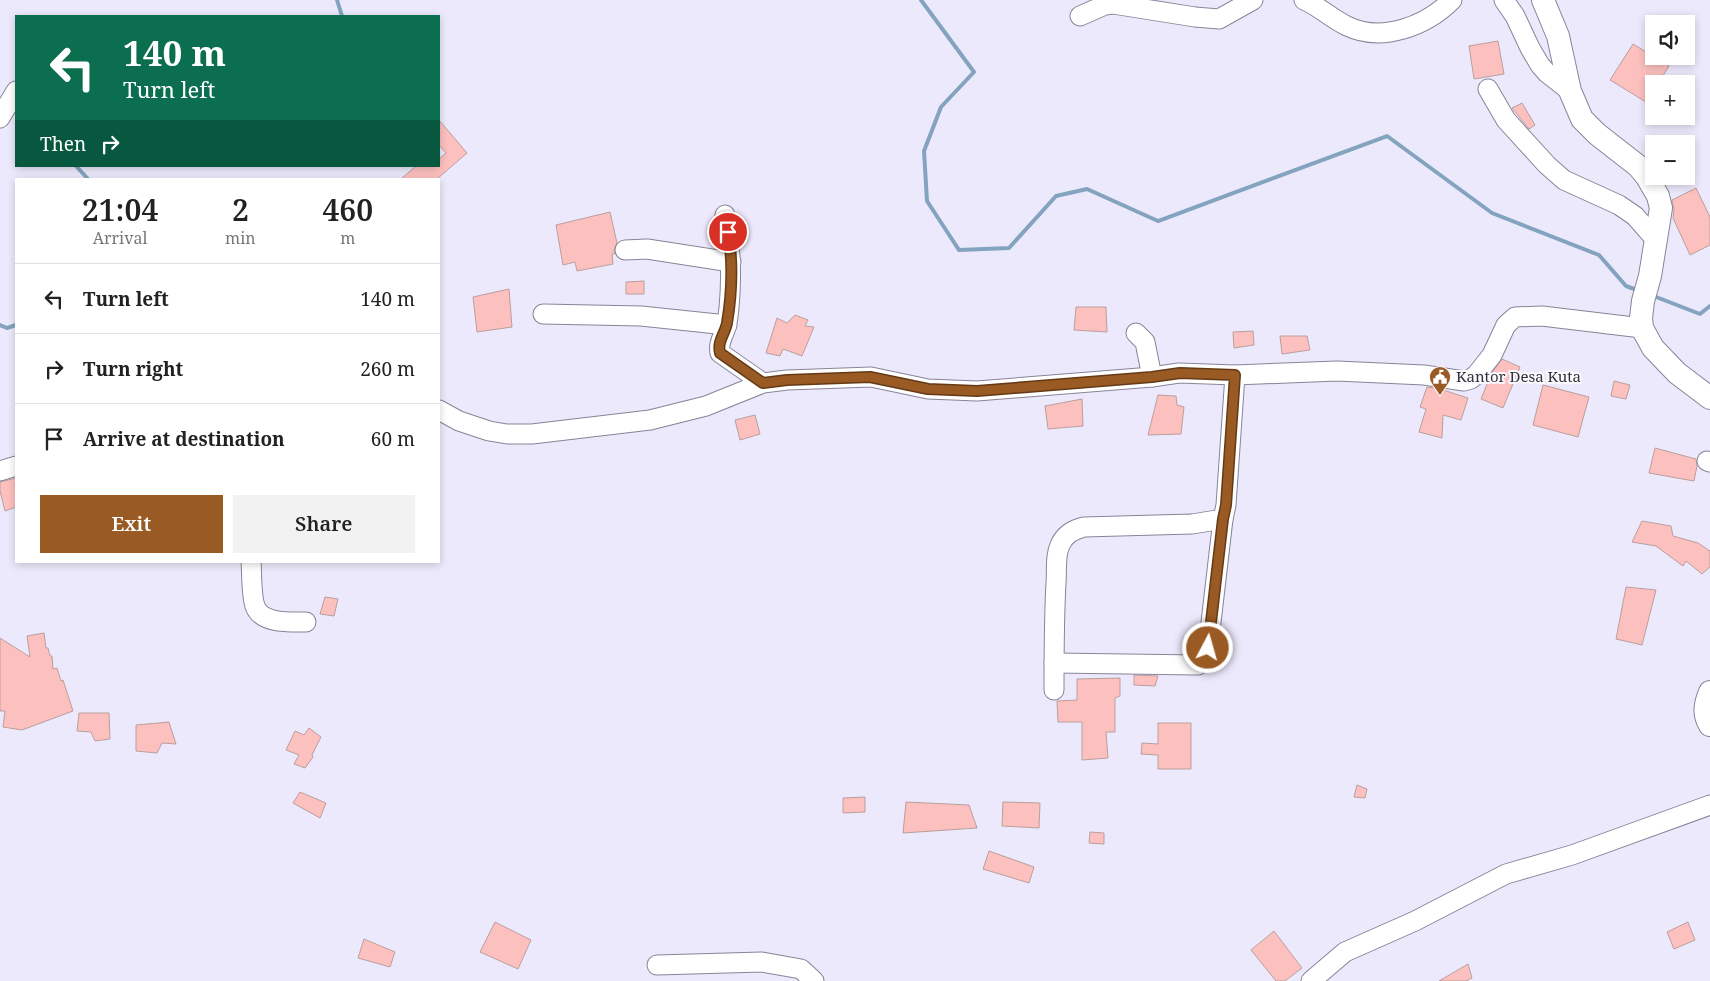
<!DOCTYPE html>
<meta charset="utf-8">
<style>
:root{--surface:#fff;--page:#f2f2f2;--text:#222;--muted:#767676;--line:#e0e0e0;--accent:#9a5a23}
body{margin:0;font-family:"Noto Serif",serif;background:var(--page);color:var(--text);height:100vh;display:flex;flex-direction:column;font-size:19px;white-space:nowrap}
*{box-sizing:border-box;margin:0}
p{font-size:16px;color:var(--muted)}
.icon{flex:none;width:28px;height:28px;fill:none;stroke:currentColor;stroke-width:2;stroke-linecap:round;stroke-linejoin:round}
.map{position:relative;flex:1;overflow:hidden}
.drawer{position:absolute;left:15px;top:178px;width:425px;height:385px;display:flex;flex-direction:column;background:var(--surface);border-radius:0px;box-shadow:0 2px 8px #0003}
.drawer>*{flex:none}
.top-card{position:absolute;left:15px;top:15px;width:425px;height:152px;border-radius:0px;box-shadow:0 2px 8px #0003;background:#0b6e4f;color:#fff;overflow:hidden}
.controls{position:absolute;left:1645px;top:15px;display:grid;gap:10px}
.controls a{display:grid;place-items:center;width:50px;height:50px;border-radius:0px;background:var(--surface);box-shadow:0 2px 8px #0003;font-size:25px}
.pin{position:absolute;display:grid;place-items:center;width:42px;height:42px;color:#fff;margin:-21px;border:2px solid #fff;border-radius:50%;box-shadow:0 1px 5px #0007}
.me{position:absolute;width:55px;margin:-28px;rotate:6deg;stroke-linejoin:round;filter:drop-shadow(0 0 4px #0008)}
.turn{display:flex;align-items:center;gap:18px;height:105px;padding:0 25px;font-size:22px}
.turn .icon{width:65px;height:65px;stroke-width:2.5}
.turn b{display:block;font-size:35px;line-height:42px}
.then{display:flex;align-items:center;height:48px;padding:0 25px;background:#0003;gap:10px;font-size:19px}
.eta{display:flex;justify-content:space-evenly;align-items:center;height:85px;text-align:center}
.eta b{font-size:30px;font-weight:600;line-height:35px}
.button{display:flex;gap:10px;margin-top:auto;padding:10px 25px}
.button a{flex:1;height:58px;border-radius:0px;background:var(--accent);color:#fff;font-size:20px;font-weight:600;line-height:58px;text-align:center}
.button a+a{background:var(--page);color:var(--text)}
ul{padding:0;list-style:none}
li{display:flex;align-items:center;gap:15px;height:70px;padding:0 25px;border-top:1px solid var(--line)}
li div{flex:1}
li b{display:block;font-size:19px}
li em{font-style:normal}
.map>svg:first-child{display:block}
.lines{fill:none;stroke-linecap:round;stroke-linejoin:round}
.stream{stroke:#83a3be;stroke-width:4}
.building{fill:#fcc0be;stroke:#b99f9e}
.minor-casing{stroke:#888498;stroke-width:21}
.major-casing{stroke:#888498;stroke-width:24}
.minor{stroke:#fff;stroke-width:19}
.major{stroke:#fff;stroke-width:22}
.route-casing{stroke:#643a17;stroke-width:12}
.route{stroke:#9a5a23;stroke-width:9}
.labels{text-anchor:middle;stroke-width:4;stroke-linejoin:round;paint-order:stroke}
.poi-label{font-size:15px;fill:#33323a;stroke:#faf9fd;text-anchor:start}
</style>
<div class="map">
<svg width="1710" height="981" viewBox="0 0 1710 981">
<rect width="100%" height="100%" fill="#ede9fc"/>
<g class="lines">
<g class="stream">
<polyline points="337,0 342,16"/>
<polyline points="921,0 974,72 941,107 924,151 927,201 959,250 1009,248 1056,196 1087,189 1158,221 1387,136 1492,213 1599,255 1626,286 1637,290"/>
<polyline points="76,166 88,179"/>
<polyline points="1651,295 1700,314 1710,306"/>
<polyline points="0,325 7,328 16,325"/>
</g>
</g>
<g class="building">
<polygon points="1498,41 1504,74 1474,79 1469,46"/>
<polygon points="1633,44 1669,66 1658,84 1654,84 1654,90 1646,102 1610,80"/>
<polygon points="1522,103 1535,125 1529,129 1512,108"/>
<polygon points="439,120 467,153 437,179 401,179 416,166 439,166 439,159 446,153 439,145"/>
<polygon points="1696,188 1710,217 1710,245 1690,255 1673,218 1674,210 1672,200"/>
<polygon points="610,212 617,243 614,250 615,254 612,254 613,264 577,271 575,262 563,265 556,225"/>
<polygon points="644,281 644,294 626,294 626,282"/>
<polygon points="509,289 512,327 477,332 473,297"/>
<polygon points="1076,307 1106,307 1107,332 1074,330"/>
<polygon points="795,315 808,320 805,326 814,327 802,356 783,349 780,356 766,353 777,318 787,323"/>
<polygon points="1253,331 1254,345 1234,348 1233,332"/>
<polygon points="1280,336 1307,336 1310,350 1282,354"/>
<polygon points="1502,359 1520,367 1503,408 1481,399 1491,374"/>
<polygon points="1614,381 1630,385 1626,399 1611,396"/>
<polygon points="1543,385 1589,397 1578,437 1533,425"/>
<polygon points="1427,387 1440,389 1468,398 1461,420 1443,415 1442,438 1419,432 1426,409 1420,407"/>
<polygon points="1158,395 1176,396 1177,405 1184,407 1181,434 1148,435"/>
<polygon points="1082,399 1083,426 1048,429 1045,406"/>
<polygon points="755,415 760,434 740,440 735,420"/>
<polygon points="1655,448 1696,459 1697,466 1694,481 1649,473"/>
<polygon points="16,478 16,507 5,511 0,491 0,482"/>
<polygon points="1642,521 1671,526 1673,536 1698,543 1710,551 1710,567 1702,574 1686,561 1683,566 1656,546 1632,542"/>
<polygon points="1626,587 1656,590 1642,645 1616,639"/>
<polygon points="325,597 338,599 334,616 320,614"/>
<polygon points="44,633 46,648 48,648 50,656 52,656 53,669 57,668 61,681 63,680 73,711 22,730 3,727 5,711 0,711 0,638 30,657 27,636"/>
<polygon points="1134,675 1158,676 1155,686 1134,685"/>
<polygon points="1120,678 1120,696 1115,698 1115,732 1106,732 1108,758 1082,760 1082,722 1058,722 1057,701 1077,700 1077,679"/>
<polygon points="79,713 109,713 110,739 95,741 91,732 77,731"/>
<polygon points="169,722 176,744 162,743 157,753 136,751 136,725"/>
<polygon points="1158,723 1191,723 1191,769 1158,769 1158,755 1141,754 1142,743 1158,744"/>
<polygon points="309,728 321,737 312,755 313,757 305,768 294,764 299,755 286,750 295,731 304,735"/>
<polygon points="1357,785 1367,789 1365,798 1354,797"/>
<polygon points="300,792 326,803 320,818 293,803"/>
<polygon points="865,797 865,812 843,813 843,798"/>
<polygon points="906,802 969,805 977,828 903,833"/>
<polygon points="1003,802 1040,803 1039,828 1002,826"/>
<polygon points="1090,832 1104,833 1104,844 1089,843"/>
<polygon points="989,851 1034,867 1029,883 983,869"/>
<polygon points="495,922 531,940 518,969 480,952"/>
<polygon points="1688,922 1695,940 1674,949 1667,932"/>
<polygon points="1274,931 1302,968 1285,981 1276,981 1251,950"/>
<polygon points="364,939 395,952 390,967 358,958"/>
<polygon points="1468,964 1472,978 1466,981 1439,981"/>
</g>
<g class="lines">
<g class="minor-casing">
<g id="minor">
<path d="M1304,0C1320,7 1332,19 1347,26C1382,43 1426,26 1452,0"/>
<polyline points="1504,0 1515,16 1530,48 1540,65 1547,73 1570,91"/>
<polyline points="1080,16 1105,5 1113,4 1195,17 1219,19 1253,0"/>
<polyline points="1488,89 1506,120 1547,165 1564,180 1619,205 1635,216 1656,240"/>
<polyline points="0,118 16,91"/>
<path d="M725,215C731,247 732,276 729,308C728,314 728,321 726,327C723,337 718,343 720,353L763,383"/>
<polyline points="625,250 647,249 731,262"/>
<polyline points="543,314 641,316 727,325"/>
<polyline points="1136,333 1145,342 1152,377"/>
<polyline points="439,410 459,421 489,431 507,434 532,434 650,420 706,406 763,383 787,380 871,377 928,389 977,391 1152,377 1179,373 1235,375 1337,371 1424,375 1464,381 1471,379 1477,374 1492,355 1506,325 1515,317 1542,316 1642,328"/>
<polyline points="1707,461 1710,462"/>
<polyline points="0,471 16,466"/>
<path d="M251,561C252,574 251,594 255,606C261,624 290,622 306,622"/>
<polyline points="1054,663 1198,665 1205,659 1208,648 1223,519"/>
<path d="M1054,690C1054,654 1054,619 1056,583C1057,570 1055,556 1060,545C1065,534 1073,530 1084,527L1192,524L1223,519L1226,505L1235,375"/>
<polyline points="657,965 762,962 801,969 814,981"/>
<polyline points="1311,981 1345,952 1415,921 1506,874 1572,855 1710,805"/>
</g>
</g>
<g class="major-casing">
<g id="major">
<polyline points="1543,0 1558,36 1570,91 1582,119 1597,134 1638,166 1647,177 1658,196 1661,208 1650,276 1643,301 1641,318 1642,328 1653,348 1677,373 1710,398"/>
<path d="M1710,692C1705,704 1703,714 1710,725"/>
</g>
</g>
<use href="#minor" class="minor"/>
<use href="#major" class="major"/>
</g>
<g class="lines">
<g class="route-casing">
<path id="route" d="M728,232C733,261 732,293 727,323C725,334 717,341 720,353L763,383L787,380L870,377L928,389L977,391L1152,377L1180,373L1235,375L1226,505L1223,519L1208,648"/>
</g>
<use href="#route" class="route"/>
</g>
<defs>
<g id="civic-pin" transform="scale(1.125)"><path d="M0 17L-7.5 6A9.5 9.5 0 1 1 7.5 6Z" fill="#9a5a23" stroke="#faf9fd"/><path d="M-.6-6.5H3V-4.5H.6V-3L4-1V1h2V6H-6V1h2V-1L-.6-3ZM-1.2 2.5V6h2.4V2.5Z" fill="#fff"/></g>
</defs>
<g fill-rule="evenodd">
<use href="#civic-pin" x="1440" y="377"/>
</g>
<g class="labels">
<g class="poi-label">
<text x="1456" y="382">Kantor Desa Kuta</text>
</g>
</g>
</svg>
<div class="controls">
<a><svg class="icon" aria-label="sound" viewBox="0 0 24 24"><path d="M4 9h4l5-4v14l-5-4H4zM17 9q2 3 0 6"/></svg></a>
<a>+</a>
<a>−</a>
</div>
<div class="pin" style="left:728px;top:232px;background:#d93025"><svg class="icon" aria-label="arrive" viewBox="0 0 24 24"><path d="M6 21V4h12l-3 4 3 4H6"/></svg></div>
<svg class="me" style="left:1208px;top:648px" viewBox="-20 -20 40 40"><circle r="17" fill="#9a5a23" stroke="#fff" stroke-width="3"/><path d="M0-11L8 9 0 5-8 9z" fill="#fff"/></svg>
<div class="top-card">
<div class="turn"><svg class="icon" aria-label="left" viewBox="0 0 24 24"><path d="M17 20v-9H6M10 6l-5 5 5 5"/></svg><div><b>140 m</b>Turn left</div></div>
<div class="then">Then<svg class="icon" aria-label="right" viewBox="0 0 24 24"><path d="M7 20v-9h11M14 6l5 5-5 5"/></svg></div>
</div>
<section class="drawer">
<div class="eta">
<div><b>21:04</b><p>Arrival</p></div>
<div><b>2</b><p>min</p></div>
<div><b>460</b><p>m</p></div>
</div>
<ul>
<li><svg class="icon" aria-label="left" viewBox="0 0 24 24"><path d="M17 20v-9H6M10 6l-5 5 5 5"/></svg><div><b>Turn left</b></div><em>140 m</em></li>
<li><svg class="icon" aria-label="right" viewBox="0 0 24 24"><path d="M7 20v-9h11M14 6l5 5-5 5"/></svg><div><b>Turn right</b></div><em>260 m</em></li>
<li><svg class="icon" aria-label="arrive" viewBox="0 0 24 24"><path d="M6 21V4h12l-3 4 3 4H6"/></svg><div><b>Arrive at destination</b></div><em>60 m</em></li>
</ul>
<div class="button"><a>Exit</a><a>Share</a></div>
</section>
</div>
